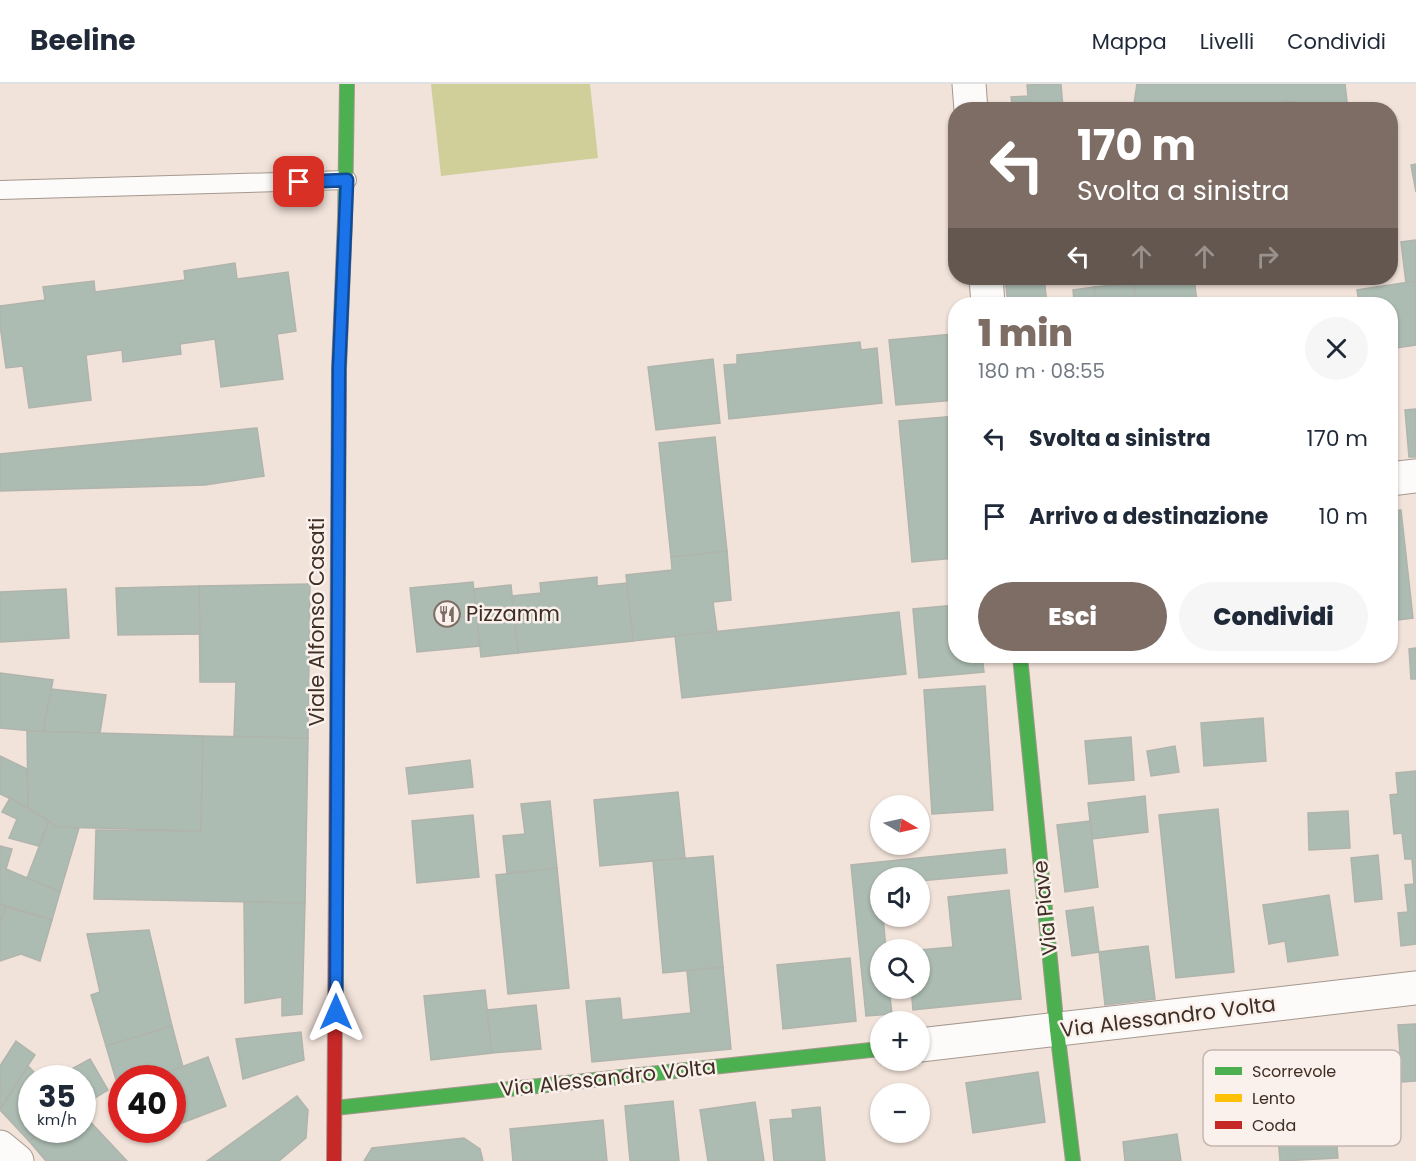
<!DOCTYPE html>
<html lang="it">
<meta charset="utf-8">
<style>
:root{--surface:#fff;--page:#f6f6f7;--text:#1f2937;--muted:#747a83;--line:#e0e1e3;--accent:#7d6d64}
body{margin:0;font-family:Poppins,sans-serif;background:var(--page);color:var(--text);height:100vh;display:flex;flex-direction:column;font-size:22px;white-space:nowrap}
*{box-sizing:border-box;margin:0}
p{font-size:20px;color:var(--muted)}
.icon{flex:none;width:33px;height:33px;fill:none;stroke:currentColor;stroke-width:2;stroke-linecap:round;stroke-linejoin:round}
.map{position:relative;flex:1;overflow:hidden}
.side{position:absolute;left:948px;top:213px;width:450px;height:366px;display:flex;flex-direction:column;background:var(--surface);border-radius:24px;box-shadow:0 2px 4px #0004}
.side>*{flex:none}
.top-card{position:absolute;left:948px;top:18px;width:450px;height:183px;border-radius:24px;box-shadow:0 2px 4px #0004;background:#7d6d64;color:#fff;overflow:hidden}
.needle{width:39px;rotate:99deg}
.tools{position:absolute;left:870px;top:711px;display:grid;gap:12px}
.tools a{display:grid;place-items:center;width:60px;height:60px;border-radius:50%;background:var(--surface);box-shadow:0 2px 4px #0004;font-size:30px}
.speed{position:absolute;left:18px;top:981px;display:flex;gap:12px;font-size:30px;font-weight:700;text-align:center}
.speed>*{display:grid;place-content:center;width:78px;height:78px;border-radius:50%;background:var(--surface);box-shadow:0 2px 4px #0004;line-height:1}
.speed small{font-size:15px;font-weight:400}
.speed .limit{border:9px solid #d22;background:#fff;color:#111}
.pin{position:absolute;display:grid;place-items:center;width:51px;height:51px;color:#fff;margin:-26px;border-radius:12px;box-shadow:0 3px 9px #0006}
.me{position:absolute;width:66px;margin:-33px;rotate:0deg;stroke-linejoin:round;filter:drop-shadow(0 0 4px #0008)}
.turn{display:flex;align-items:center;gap:21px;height:126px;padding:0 30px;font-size:27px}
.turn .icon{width:78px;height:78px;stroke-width:2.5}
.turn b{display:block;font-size:42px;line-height:51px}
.lanes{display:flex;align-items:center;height:57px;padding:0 30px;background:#0003;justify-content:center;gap:30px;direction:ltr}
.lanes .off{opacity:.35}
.round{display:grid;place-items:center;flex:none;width:63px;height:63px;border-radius:32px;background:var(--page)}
.head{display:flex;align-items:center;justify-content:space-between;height:102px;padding:0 30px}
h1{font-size:36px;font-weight:800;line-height:45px;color:var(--accent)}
.primary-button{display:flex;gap:12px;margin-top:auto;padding:12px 30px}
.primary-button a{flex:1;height:69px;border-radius:36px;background:var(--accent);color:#fff;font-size:24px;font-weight:800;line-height:69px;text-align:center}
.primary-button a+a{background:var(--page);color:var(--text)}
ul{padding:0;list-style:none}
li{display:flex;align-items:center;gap:18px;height:78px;padding:0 30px}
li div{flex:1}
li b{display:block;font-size:22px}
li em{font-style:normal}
header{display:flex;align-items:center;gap:36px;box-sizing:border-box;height:84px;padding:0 30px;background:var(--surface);border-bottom:2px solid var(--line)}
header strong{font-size:28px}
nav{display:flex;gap:33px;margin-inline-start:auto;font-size:21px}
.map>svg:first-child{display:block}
.green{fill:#d0ce99}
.building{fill:#acbcb2;stroke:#b0b4ac;stroke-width:1.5}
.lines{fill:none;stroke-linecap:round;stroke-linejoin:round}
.lane-casing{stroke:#a5988f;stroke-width:20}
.street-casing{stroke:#a5988f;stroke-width:35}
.fast-casing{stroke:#a5988f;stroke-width:16}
.slow-casing{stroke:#a5988f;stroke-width:16}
.jam-casing{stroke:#a5988f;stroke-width:16}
.lane{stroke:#fdfbf9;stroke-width:18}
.street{stroke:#fdfbf9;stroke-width:33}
.fast{stroke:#4caf50;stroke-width:14}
.slow{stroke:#ffc107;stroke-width:14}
.jam{stroke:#c62828;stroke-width:14}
.route-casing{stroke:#114b97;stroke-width:15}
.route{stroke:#1a73e8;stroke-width:10}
.labels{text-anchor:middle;stroke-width:5;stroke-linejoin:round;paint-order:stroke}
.poi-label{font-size:21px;fill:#3f2e24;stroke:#fbf1ec;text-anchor:start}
.street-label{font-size:21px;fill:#3f2e24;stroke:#fbf1ec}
.key{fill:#fbf1ec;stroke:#c3b6b0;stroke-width:1.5}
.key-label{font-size:16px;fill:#3f2e24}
</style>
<header>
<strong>Beeline</strong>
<nav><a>Mappa</a><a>Livelli</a><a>Condividi</a></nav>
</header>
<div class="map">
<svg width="1416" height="1077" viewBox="0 0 1416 1077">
<rect width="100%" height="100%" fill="#f1e3da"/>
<polygon class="green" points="431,0 590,0 598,74 441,92"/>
<g class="building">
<polygon points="1061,0 1063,24 1081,22 1082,26 1013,26 1011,13 1028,12 1027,1"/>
<polygon points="1137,0 1345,0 1348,26 1306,26 1305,20 1285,17 1285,26 1257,22 1256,26 1133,26"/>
<polygon points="1416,80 1416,108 1411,81"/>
<polygon points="1416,156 1416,197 1406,199 1401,158"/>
<polygon points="235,179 237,195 288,188 296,247 277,250 283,295 221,303 215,255 180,260 181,270 123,278 122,266 86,271 91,316 29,324 23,282 6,284 0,241 0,222 45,216 43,203 94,197 95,208 185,196 184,187"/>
<polygon points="1005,194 1044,194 1047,220 1008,220"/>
<polygon points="1113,194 1133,194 1136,220 1096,220 1094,203 1114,201"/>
<polygon points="1133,194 1194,194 1197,218 1176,220 1136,220"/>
<polygon points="1416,197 1416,261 1390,265 1390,220 1359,220 1357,206"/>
<polygon points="1094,203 1096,220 1047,220 1074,217 1073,206"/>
<polygon points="953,250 956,277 956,316 896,321 889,256"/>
<polygon points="860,258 861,266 877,264 882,319 729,335 724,281 737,280 737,271"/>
<polygon points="713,275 720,339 656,346 648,283"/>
<polygon points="1416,325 1416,373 1409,373 1405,326"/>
<polygon points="956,332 956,474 912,478 899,337"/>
<polygon points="257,344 264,392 205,401 0,407 0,370"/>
<polygon points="715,353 727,467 671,473 659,359"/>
<polygon points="1401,426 1413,534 1390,537 1390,427"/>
<polygon points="727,467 731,516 713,518 717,548 633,557 626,491 672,486 671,473"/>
<polygon points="597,493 597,502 627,499 633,557 518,569 512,512 541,509 540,499"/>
<polygon points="473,498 480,562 417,568 410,504"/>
<polygon points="310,500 308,654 234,653 236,598 200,598 199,502"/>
<polygon points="511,501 518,569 481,573 474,505"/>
<polygon points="199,502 200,550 118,551 116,504"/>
<polygon points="66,505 69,554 0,558 0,508"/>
<polygon points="956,521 956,572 982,572 984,588 919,594 913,525"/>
<polygon points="899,528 906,590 682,614 675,552"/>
<polygon points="1416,564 1416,595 1411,595 1409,565"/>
<polygon points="0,589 53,596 43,648 0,644"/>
<polygon points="985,602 993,726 932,730 924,606"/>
<polygon points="51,605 106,611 100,649 43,648"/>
<polygon points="1263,634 1266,677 1204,682 1201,639"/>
<polygon points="27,647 203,652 201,747 58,743 28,723"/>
<polygon points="203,652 308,654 305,819 94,815 96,746 201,747"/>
<polygon points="1131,653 1134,696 1089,700 1085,657"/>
<polygon points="1175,662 1179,688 1151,692 1147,667"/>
<polygon points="0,672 27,685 28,723 0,710"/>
<polygon points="470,676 473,703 409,710 406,684"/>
<polygon points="1416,687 1416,860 1401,862 1398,829 1408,828 1405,801 1414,800 1412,775 1405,775 1402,749 1394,750 1390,711 1398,710 1396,689"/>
<polygon points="678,708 685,774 600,782 594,716"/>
<polygon points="1145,712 1148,748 1092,755 1088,719"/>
<polygon points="10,714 49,737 39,762 9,754 17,735 2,728"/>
<polygon points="550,717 557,784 507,789 503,752 525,750 521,720"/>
<polygon points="1218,725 1234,888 1176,894 1159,731"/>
<polygon points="1348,727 1350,764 1309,766 1308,729"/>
<polygon points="473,731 479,793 417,799 412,737"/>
<polygon points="49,737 58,743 79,744 60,808 27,794"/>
<polygon points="1090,737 1098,803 1065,808 1057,741"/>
<polygon points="0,762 12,765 6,785 60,808 52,836 0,820"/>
<polygon points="1005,765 1007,789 920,797 920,794 880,794 880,832 883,832 886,866 880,866 880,904 889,904 892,930 866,932 851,781"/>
<polygon points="1378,771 1382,815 1355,818 1351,774"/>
<polygon points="713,772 723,883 663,889 653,777"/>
<polygon points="557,784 569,904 508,910 496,791"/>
<polygon points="1009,806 1021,915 913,926 911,904 920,904 920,866 953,863 948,813"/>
<polygon points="1329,811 1338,871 1288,878 1285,857 1269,860 1263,821"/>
<polygon points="244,818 305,819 302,930 282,932 282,913 245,919"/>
<polygon points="0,820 6,823 0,840"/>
<polygon points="6,823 52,836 40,877 21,870 0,877 0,840"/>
<polygon points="1093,823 1099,868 1072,872 1066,827"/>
<polygon points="149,846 172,942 106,962 91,911 100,908 87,850"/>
<polygon points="1148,862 1155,915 1105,921 1099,868"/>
<polygon points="850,874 856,937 783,945 777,881"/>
<polygon points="723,883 731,965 592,978 586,917 620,914 622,936 691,929 687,887"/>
<polygon points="485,906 492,969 431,976 424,912"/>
<polygon points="536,921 541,965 492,969 487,926"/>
<polygon points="1416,940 1416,997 1402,998 1398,941"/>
<polygon points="172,942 183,983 152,994 122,994 122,1005 119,1006 106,962"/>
<polygon points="301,948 304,976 243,995 236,955"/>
<polygon points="16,957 35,971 0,1024 0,982"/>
<polygon points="208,973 226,1022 172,1043 172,994 152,994"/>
<polygon points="90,975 108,1006 82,1022 82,994 55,994"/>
<polygon points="28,982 40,994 32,994 32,1046 46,1046 29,1057 0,1026"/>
<polygon points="1038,988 1045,1038 973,1049 966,999"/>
<polygon points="297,1012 308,1026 306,1054 279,1077 207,1077"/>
<polygon points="673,1017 679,1077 630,1077 625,1022"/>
<polygon points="755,1018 764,1077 708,1077 700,1026"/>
<polygon points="820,1023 825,1077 774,1077 770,1036 793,1034 792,1026"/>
<polygon points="1334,1026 1338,1074 1280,1077 1276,1030"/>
<polygon points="82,1029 127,1077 46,1077 29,1057 46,1046 82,1046"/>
<polygon points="603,1036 607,1077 513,1077 510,1045"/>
<polygon points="147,1046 165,1046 149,1051"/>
<polygon points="1177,1050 1181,1077 1125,1077 1123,1058"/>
<polygon points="464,1054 480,1065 483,1077 364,1077 372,1064"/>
</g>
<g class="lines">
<g class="lane-casing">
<polyline id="lane" points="0,106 347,96"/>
</g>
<g class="street-casing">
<g id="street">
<polyline points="969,0 971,26"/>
<polyline points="986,194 988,220"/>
<polyline points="1390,395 1416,392"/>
<polyline points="920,961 1416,904"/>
<polyline points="0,1063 17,1077"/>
</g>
</g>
<g class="fast-casing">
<g id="fast">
<polyline points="345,135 347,0"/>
<polyline points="1020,572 1057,946 1073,1077"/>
<polyline points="335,1024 880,965"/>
</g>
</g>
<g class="slow-casing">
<polyline id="slow" points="337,647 339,285 345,135"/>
</g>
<g class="jam-casing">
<polyline id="jam" points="334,1077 337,647"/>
</g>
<use href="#lane" class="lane"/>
<use href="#street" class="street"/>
<use href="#fast" class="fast"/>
<use href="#slow" class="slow"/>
<use href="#jam" class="jam"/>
</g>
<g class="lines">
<g class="route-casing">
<polyline id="route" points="299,98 347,96 339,285 336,928"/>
</g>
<use href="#route" class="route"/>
</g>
<defs>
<g id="restaurant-ring" transform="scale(1.35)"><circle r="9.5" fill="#fbf1ec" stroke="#7d6d64" stroke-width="1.5"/><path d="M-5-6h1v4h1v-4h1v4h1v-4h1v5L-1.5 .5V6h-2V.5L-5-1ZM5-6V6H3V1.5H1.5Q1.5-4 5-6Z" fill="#7d6d64"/></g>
</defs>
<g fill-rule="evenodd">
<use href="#restaurant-ring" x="447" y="530"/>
</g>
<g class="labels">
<g class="poi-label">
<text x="466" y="537">Pizzamm</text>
</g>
<g class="street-label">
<text transform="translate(317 538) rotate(-90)" y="7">Viale Alfonso Casati</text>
<text transform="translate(1045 824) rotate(-96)" y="7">Via Piave</text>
<text transform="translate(1168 933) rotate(-7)" y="7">Via Alessandro Volta</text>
<text transform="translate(608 994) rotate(-6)" y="7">Via Alessandro Volta</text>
</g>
</g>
<rect x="1203" y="966" width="198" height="96" rx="9" class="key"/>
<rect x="1215" y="983" width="27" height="8" fill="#4caf50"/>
<rect x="1215" y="1010" width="27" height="8" fill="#ffc107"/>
<rect x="1215" y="1037" width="27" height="8" fill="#c62828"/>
<g class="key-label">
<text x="1252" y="993">Scorrevole</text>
<text x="1252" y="1020">Lento</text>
<text x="1252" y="1047">Coda</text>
</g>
</svg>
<div class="tools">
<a><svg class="needle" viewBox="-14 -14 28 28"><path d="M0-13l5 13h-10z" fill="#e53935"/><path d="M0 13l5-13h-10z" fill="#747a83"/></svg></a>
<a><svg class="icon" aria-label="sound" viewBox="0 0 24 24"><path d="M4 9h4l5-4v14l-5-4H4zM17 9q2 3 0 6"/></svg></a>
<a><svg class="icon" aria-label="search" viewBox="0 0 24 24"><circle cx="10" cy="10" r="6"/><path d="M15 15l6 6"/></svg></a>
<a>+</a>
<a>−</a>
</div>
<div class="speed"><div>35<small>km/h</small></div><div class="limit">40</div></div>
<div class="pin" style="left:299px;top:98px;background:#d93025"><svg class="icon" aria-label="arrive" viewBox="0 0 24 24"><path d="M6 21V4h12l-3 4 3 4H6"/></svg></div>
<svg class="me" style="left:336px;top:928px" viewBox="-20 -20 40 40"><path d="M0-17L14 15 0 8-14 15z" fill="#1a73e8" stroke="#fff" stroke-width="4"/></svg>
<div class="top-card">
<div class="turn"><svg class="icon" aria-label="left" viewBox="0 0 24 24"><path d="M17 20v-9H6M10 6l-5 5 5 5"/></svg><div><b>170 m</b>Svolta a sinistra</div></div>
<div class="lanes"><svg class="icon" aria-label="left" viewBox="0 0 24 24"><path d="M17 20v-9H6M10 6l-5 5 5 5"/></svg><svg class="icon off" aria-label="ahead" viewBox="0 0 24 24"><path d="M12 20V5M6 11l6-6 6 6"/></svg><svg class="icon off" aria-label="ahead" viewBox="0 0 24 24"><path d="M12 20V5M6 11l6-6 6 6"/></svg><svg class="icon off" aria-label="right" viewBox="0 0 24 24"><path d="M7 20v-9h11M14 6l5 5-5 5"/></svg></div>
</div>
<section class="side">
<div class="head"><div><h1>1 min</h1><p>180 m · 08:55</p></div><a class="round"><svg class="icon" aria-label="close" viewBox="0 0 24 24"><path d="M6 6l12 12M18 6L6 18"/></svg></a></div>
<ul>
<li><svg class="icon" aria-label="left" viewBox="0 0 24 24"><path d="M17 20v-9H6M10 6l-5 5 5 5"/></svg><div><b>Svolta a sinistra</b></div><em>170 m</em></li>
<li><svg class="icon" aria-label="arrive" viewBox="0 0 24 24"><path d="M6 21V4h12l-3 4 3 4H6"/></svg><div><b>Arrivo a destinazione</b></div><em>10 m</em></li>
</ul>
<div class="primary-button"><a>Esci</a><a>Condividi</a></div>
</section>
</div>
